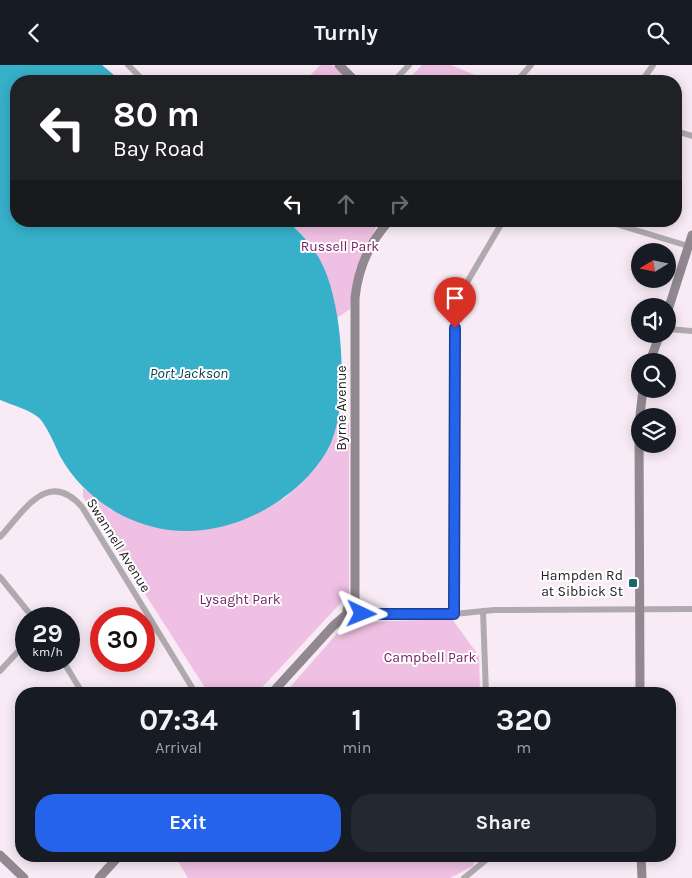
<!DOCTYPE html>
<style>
:root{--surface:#171b24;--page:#242831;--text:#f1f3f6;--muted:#9ea1a6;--accent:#2563eb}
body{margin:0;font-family:Karla,sans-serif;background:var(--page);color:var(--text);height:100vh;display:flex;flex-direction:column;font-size:19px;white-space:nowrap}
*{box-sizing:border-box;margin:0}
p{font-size:16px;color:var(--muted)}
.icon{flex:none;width:28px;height:28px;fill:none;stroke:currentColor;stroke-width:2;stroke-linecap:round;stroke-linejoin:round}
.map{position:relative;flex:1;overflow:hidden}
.panel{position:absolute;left:15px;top:622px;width:661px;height:175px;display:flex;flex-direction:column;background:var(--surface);border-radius:20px;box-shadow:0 2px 12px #0003}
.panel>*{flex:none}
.guide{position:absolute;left:10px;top:10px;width:672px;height:152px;border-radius:20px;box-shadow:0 2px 12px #0003;background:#202124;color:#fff;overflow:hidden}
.needle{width:32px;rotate:260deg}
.controls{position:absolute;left:631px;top:178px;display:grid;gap:10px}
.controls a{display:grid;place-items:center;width:45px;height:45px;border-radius:50%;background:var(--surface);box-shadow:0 2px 12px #0003;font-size:25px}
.speed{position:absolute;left:15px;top:542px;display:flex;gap:10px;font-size:25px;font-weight:700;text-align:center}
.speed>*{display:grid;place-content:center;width:65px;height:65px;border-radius:50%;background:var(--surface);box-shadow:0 2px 12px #0003;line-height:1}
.speed small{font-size:12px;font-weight:400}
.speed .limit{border:8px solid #d22;background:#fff;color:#111}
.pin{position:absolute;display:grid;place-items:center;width:42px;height:42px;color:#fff;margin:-51px -21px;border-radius:50% 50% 50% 0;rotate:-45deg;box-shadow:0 0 5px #0007}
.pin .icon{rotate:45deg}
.me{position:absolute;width:55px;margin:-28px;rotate:92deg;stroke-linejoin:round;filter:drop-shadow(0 0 4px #0008)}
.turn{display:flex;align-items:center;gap:18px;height:105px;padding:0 20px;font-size:22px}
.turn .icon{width:65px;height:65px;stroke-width:2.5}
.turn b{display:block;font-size:35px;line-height:42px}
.lanes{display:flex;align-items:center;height:48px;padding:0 20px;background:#0003;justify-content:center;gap:25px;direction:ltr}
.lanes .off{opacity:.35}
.eta{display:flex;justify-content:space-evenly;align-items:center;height:85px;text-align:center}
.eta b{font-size:30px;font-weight:700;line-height:35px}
.primary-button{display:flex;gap:10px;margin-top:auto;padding:10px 20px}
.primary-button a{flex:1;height:58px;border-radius:20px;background:var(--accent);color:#fff;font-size:20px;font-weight:700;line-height:58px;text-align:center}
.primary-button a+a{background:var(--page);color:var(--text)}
header{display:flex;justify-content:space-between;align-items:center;height:65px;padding:0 20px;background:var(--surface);font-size:22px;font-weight:700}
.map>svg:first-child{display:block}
.green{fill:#efc0e3}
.water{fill:#37b0c9}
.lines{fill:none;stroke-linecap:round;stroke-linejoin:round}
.street{stroke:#b0aaaf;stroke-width:6}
.secondary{stroke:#91898f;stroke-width:9}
.route-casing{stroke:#184099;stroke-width:12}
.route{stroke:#2563eb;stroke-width:9}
.poi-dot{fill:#1d6473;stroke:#fff;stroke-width:2}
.labels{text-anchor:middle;stroke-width:4;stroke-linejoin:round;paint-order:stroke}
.park-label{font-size:14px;fill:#742366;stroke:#fff}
.street-label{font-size:14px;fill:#262125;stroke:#fff}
.poi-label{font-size:14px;fill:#262125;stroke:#fff;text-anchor:end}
.water-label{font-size:15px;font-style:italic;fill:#0d424d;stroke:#fff}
</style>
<header><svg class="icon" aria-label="back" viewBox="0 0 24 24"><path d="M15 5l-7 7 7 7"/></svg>Turnly<svg class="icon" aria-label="search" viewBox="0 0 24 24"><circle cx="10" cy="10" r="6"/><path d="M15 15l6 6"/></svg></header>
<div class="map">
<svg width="692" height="813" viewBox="0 0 692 813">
<rect width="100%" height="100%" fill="#f8ebf5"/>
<g class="green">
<polygon points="320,0 332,0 351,16 305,16"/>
<polygon points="422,0 451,0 489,16 407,16"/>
<path d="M288,156H379L356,204L350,244L337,253C331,212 318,186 288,156Z"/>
<polygon points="339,348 349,359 349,529 256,629 209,629 83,432 83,423 111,445 284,434 308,410 328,385"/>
<polygon points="452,554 479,591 480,629 284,629 341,564 364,557"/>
<polygon points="175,791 476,791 473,801 450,813 188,813"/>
</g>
<path class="water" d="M0,0H102L121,16H16V156H288C302,170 315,183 323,201C343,242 351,345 327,386C297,437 229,473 169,465C124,459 82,431 60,391C56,382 45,357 38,352C28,344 12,340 0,335Z"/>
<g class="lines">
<g class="street">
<polyline points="128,0 144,16"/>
<polyline points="394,16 409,0"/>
<polyline points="517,16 531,0"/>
<polyline points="642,16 653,0"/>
<polyline points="676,66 692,71"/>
<polyline points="606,156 688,181"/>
<polyline points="668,264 692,266"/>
<path d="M0,472C24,446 48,403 82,442L196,629"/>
<polyline points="0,512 34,554"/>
<polyline points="483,546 486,629"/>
<polyline points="362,549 454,549 494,545 692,544"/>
<polyline points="454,549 453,276 459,231 503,156"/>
<polyline points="63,596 83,629"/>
<polyline points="0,606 26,578"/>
<polyline points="464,813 486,795 487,791"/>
</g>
<g class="secondary">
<polyline points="339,0 355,16"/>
<polyline points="668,245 692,170"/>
<polyline points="650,296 660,269"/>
<circle cx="355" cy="546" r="8"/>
<path d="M355,538V233C358,204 369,178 389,156"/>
<polyline points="271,629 333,561 347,549"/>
<polyline points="640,629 639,359 643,324"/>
<polyline points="0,790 24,813"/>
<polyline points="641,791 642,813"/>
<polyline points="99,813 119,791"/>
</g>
</g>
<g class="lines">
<g class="route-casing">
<polyline id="route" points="362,549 454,549 455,263"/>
</g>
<use href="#route" class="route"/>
</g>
<rect class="poi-dot" x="628" y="513" width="10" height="10" rx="2.5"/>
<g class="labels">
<g class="park-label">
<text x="340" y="186">Russell Park</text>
<text x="240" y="539">Lysaght Park</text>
<text x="430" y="597">Campbell Park</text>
</g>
<g class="street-label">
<text transform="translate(341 343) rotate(-90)" y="5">Byrne Avenue</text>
<text transform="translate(119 480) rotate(58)" y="5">Swannell Avenue</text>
</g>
<g class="poi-label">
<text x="623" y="515">Hampden Rd<tspan x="623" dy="16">at Sibbick St</tspan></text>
</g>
<g class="water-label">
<text x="189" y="313">Port Jackson</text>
</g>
</g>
</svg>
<div class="controls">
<a><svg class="needle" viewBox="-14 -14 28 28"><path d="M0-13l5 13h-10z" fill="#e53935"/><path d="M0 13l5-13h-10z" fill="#9ea1a6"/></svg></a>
<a><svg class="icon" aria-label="sound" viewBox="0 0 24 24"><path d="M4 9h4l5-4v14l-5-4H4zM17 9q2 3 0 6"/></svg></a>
<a><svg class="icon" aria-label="search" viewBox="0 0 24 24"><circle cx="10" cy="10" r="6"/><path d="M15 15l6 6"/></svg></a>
<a><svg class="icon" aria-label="layers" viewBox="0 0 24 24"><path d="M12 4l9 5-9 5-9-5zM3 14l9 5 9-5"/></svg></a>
</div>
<div class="speed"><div>29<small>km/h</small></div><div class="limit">30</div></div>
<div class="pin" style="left:455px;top:263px;background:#d93025"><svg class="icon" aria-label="arrive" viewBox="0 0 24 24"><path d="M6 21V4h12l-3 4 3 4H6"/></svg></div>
<svg class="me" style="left:362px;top:549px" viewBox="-20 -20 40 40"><path d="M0-17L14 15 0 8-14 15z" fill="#2563eb" stroke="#fff" stroke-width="4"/></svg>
<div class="guide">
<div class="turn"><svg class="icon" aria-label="left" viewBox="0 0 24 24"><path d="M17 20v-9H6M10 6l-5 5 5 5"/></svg><div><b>80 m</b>Bay Road</div></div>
<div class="lanes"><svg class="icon" aria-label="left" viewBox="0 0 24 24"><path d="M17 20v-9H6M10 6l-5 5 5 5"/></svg><svg class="icon off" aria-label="ahead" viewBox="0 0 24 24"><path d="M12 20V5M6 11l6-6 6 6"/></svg><svg class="icon off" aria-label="right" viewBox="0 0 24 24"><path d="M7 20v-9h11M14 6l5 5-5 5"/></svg></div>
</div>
<section class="panel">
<div class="eta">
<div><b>07:34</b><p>Arrival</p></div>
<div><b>1</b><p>min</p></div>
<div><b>320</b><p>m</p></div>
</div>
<div class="primary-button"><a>Exit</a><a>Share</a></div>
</section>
</div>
